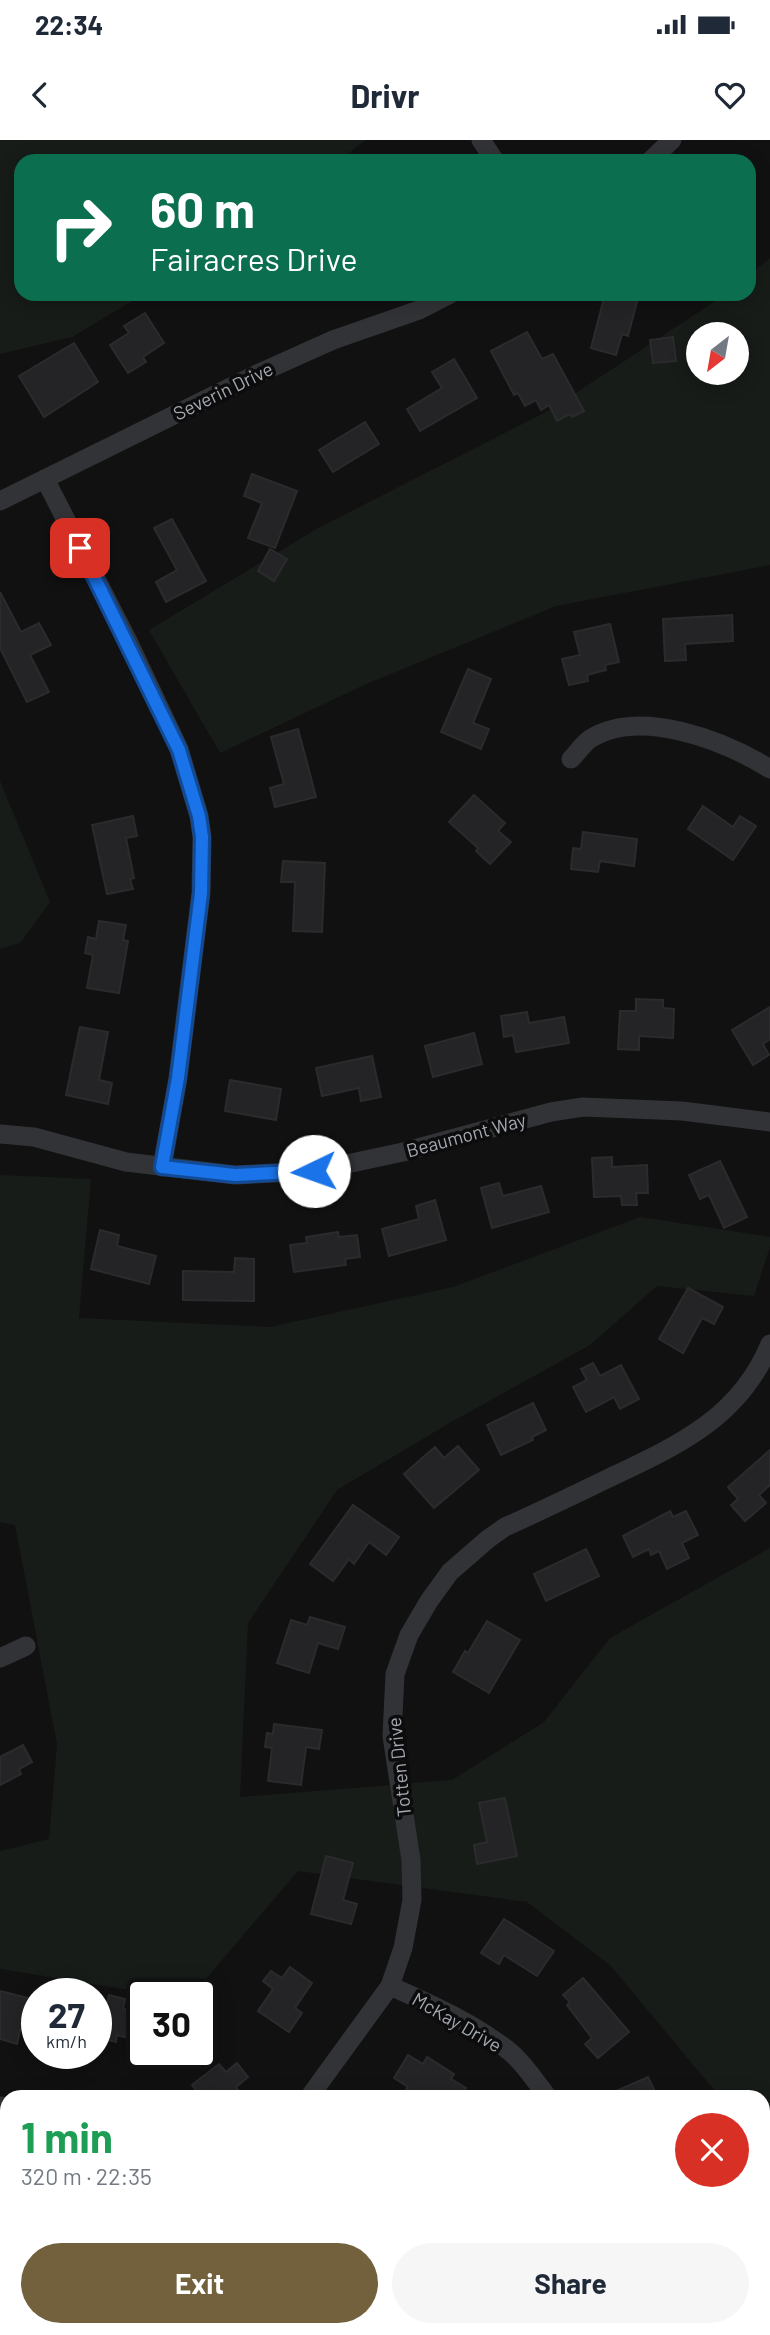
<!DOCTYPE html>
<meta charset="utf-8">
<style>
:root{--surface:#fff;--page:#f6f6f7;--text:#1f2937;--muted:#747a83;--accent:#72613c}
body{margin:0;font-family:Barlow,sans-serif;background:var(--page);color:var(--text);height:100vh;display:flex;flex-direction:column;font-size:26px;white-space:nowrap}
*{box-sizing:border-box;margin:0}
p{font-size:23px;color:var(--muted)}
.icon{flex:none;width:38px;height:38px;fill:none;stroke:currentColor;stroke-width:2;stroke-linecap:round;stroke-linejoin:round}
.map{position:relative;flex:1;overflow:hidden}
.panel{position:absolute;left:0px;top:1950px;width:770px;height:247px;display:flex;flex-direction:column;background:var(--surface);border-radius:21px 21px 0 0;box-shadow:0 4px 18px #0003}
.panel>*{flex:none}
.top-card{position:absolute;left:14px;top:14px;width:742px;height:147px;border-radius:21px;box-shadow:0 4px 18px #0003;background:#0b6e4f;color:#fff;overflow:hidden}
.needle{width:46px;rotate:211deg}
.buttons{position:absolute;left:686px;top:182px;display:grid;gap:14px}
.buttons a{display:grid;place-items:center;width:63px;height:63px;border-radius:50%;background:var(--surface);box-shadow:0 4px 18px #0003;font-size:35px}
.speed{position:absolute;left:21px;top:1838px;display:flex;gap:14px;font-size:35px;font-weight:700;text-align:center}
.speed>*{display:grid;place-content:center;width:91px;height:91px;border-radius:50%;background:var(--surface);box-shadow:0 4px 18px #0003;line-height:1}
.speed small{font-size:18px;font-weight:400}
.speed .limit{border:4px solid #111;border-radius:10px;background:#fff;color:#111}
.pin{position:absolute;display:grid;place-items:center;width:60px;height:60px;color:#fff;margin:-30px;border-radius:14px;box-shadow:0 4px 10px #0006}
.me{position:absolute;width:77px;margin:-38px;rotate:267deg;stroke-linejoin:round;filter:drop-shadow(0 0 5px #0008)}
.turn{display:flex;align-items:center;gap:24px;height:147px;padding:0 21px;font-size:32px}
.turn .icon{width:91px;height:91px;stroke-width:2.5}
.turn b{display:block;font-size:49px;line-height:60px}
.round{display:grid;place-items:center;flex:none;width:74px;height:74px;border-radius:37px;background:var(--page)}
.overview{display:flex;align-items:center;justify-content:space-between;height:119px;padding:0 21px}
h1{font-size:42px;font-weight:700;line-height:52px;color:#1e9e55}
.button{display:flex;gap:14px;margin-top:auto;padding:14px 21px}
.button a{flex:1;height:80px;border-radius:42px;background:var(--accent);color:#fff;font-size:28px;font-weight:700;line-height:80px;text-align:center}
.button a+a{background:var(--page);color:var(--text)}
.status{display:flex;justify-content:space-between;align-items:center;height:49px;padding:0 35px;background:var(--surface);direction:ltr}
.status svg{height:19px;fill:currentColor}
header{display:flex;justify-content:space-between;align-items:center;height:91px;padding:0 21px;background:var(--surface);font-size:32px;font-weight:700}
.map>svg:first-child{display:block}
.green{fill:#171c18;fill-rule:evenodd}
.building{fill:#242426;stroke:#2b2b2d;stroke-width:2}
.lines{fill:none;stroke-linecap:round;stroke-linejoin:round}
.minor{stroke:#323336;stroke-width:19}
.route-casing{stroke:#114b97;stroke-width:18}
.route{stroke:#1a73e8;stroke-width:12}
.labels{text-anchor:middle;stroke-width:7;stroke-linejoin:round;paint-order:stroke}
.street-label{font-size:19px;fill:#a4a8b1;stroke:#0c0c0d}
</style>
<div class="status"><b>22:34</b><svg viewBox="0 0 49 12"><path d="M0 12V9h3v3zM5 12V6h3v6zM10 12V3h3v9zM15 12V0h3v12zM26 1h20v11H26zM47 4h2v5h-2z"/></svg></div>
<header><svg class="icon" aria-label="back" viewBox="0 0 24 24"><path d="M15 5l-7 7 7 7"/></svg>Drivr<svg class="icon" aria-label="heart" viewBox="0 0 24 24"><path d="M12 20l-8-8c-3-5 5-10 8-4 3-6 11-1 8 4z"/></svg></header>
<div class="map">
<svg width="770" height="2195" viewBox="0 0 770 2195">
<rect width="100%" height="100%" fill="#111112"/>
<g class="green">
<polygon points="0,0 366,0 338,21 21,21 21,154 144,154 72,197 0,214"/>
<path d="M770,118V425L556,466L364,545L220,613L149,490L318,388L550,270L726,154H749V135ZM698,194H737V233H698Z"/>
<polygon points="0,641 50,762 20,803 0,809"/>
<polygon points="0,1035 91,1039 79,1178 270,1187 453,1147 640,1077 770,1097 770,1107 754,1156 657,1146 590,1205 453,1281 337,1350 248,1483 240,1657 452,1640 544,1582 610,1498 770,1408 770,2193 763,2152 763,1956 719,1956 610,1825 527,1762 298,1731 194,1853 148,1853 0,1829 0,1711 49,1699 57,1604 15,1385 0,1382"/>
<polygon points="354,2189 500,2189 500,2195 356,2195"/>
</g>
<g class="building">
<polygon points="605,154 639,154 628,196 622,194 616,215 591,208"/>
<polygon points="145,173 164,203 143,217 146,222 128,233 110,205 129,193 124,186"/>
<polygon points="527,192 542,219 553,214 584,271 572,277 570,274 557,281 549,265 541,270 536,260 525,266 518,253 514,255 491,211"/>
<polygon points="673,197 676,221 653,223 650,200"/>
<polygon points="74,203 98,242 44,277 19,236"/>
<polygon points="454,219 477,258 420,291 407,269 442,248 432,232"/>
<polygon points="365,282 379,304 333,332 319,310"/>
<polygon points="252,334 297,351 275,408 248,398 262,363 244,356"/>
<polygon points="172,379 206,441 166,462 156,442 177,430 154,388"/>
<polygon points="270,409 287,419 274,441 258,431"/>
<polygon points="0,452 21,492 39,483 51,505 30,515 49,552 27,562 0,508"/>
<polygon points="732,475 733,501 685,504 686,520 665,521 663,479"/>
<polygon points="610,484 619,522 605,525 606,530 587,535 588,541 569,545 562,519 580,515 574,492"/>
<polygon points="468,529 491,539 473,583 489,589 481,609 441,592"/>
<polygon points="298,589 316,657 275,667 270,648 284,644 271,597"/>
<polygon points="474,655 505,683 498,691 511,702 490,724 476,711 478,708 449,682"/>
<polygon points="703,666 733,687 740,676 756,686 733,720 688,689"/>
<polygon points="133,676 137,696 126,698 134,738 130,739 133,749 107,754 92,685"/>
<polygon points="583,692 637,699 634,726 600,721 598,732 571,729 573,708 581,709"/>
<polygon points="283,721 325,723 322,792 293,791 295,742 281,742"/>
<polygon points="99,781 126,785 123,800 128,801 119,853 87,848 93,815 85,813 88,797 96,799"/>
<polygon points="636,859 663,860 663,868 674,869 673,898 639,896 639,910 618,909 620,871 636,871"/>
<polygon points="770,867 770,899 763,904 769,915 753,925 732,890"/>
<polygon points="527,872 529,883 564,877 569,903 516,912 513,895 504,897 501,876"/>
<polygon points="80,887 108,892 99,940 112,943 108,964 66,955"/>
<polygon points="474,893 482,924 433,937 425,906"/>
<polygon points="372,916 381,957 361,961 359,948 322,956 316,928"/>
<polygon points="230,940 281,949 276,980 225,971"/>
<polygon points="612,1017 612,1027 647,1025 648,1053 636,1053 637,1065 622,1065 621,1056 594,1057 592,1018"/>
<polygon points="720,1021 747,1077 724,1088 709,1055 700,1059 689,1035"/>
<polygon points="499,1043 503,1056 541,1046 549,1072 492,1088 481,1048"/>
<polygon points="435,1060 446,1100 389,1116 382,1089 419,1079 416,1066"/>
<polygon points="100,1090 119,1095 117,1106 156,1116 149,1144 91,1129"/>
<polygon points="338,1092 339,1097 357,1095 360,1117 345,1119 346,1125 294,1132 290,1105 307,1103 306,1097"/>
<polygon points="235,1118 254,1119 254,1161 183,1160 183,1131 234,1132"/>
<polygon points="688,1148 723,1167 714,1184 702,1178 683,1213 659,1199"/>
<polygon points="593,1223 600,1236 621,1225 639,1259 620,1269 614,1257 586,1272 573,1247 587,1240 581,1229"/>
<polygon points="533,1263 546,1290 532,1297 533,1300 501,1315 487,1285"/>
<polygon points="458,1306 479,1330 434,1368 404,1334 435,1307 444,1318"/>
<polygon points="770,1310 770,1345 759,1355 766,1363 745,1381 731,1365 738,1359 728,1347"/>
<polygon points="353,1365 399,1397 386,1415 369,1402 354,1424 349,1419 333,1441 310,1424"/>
<polygon points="670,1371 673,1377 686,1371 698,1395 682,1403 689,1418 667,1429 659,1411 651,1415 649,1409 633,1417 623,1396"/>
<polygon points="586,1409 599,1436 546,1461 534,1434"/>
<polygon points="310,1477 345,1487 338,1509 318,1503 309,1533 277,1523 291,1480 307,1485"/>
<polygon points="487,1481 520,1500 489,1553 453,1532 465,1511 468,1513"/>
<polygon points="274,1584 322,1590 319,1609 306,1607 301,1645 268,1641 272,1608 265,1607 267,1593 273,1594"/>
<polygon points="23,1605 32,1622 19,1629 21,1634 0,1645 0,1617"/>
<polygon points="505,1658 517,1716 477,1724 474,1705 487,1702 479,1663"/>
<polygon points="326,1716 353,1723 343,1760 357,1764 351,1784 311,1774"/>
<polygon points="504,1779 554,1811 537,1836 504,1815 499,1824 481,1813"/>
<polygon points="290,1827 312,1843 295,1868 302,1873 289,1892 258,1871 273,1849 263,1841 271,1831 282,1838"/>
<polygon points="583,1838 629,1892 598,1918 585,1904 592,1898 567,1865 570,1862 563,1855"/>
<polygon points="0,1851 32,1859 25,1891 20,1890 17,1904 0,1899"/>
<polygon points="109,1855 125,1859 123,1869 138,1873 132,1899 117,1895 116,1902 96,1897 96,1865 106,1867"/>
<polygon points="408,1915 423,1924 427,1917 454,1934 451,1939 466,1948 461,1956 401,1956 408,1947 394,1938"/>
<polygon points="237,1923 248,1937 236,1947 239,1951 231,1956 200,1956 192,1945 219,1924 226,1932"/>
<polygon points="648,1937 657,1956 605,1956"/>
</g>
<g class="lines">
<g class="minor">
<polyline points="481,0 495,21"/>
<polyline points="650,21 672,0"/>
<polyline points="45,339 128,501 179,609 199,676 202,697 201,753 178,938 162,1027"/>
<polyline points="0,361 257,234 333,200 419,170 450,154"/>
<path d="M571,619C577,613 583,604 590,599C640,567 725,601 770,629"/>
<polyline points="0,994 34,997 126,1022 235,1035 314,1031 403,1012 551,972 583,967 682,971 770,982"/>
<polyline points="0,1518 26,1506"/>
<path d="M390,1846C431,1864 473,1883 509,1911C524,1923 535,1941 547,1956"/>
<path d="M310,1956L390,1846L403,1808L412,1760L411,1720L392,1596L395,1534L409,1495L429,1461L450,1432L488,1399L505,1387C541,1371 576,1354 611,1337C679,1305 740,1277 770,1204"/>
<polyline points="0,1966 7,1967"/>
<polyline points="600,2189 600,2195"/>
<polyline points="198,2195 200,2189"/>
</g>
</g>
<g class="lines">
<g class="route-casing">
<polyline id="route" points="80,408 179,610 199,676 202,697 201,753 178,938 162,1027 235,1035 314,1031"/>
</g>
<use href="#route" class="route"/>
</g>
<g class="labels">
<g class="street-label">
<text transform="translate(223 251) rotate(-26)" y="7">Severin Drive</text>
<text transform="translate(466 995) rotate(-15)" y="7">Beaumont Way</text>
<text transform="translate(399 1627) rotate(-96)" y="7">Totten Drive</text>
<text transform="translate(457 1882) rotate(30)" y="7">McKay Drive</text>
</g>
</g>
</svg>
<div class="buttons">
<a><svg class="needle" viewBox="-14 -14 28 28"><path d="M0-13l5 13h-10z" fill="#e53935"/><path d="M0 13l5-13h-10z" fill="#747a83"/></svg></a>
</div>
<div class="speed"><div>27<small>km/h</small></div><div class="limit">30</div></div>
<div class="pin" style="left:80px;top:408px;background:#d93025"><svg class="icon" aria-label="arrive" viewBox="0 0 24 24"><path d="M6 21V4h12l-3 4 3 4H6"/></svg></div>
<svg class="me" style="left:314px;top:1031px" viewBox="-20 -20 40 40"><circle r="19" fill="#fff"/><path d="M0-13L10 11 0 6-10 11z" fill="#1a73e8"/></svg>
<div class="top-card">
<div class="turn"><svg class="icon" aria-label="right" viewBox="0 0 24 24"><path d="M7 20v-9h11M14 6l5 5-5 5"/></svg><div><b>60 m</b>Fairacres Drive</div></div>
</div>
<section class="panel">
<div class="overview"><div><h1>1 min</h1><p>320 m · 22:35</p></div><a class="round" style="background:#d93025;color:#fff"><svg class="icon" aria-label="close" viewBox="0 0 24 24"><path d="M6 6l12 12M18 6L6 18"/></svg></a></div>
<div class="button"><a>Exit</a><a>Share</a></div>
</section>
</div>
